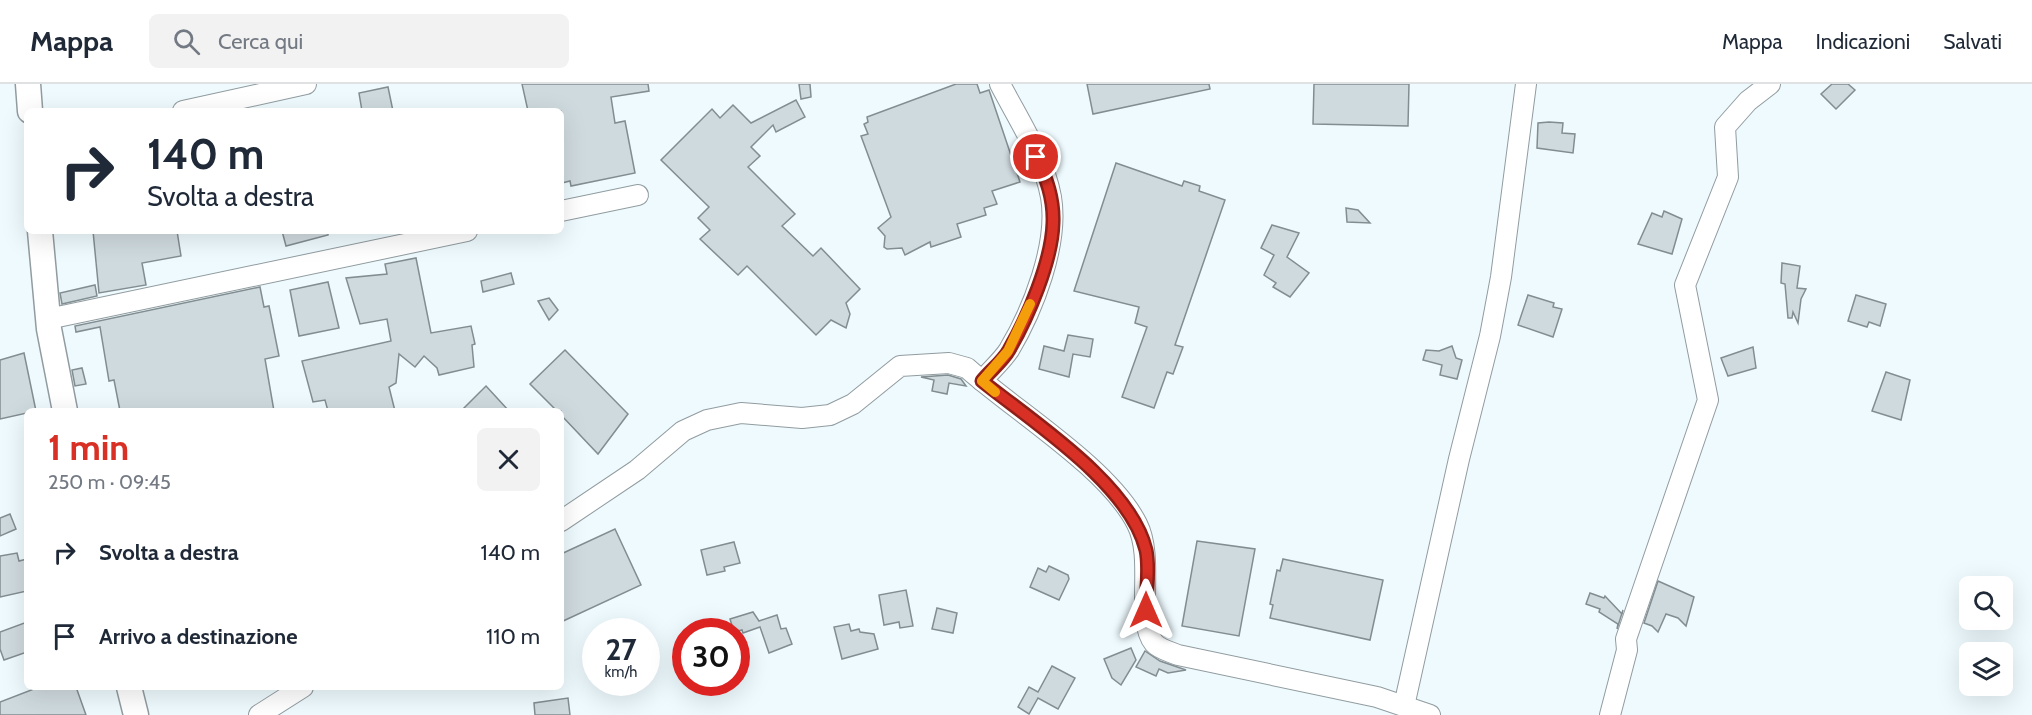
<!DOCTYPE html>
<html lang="it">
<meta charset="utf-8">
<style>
:root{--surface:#fff;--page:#f2f2f3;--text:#1f2937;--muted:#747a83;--line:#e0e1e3;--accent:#d93025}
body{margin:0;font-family:Cabin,sans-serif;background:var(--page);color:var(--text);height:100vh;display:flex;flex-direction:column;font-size:22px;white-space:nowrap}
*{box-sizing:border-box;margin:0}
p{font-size:20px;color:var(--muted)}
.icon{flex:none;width:33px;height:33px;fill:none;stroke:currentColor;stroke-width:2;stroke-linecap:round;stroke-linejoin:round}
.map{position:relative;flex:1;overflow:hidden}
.drawer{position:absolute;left:24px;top:324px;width:540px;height:282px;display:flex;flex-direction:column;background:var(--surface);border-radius:9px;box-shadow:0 6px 24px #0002}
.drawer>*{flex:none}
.hud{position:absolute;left:24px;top:24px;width:540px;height:126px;border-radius:9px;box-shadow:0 6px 24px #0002;background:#fff;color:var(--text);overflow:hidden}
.fabs{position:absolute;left:1959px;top:492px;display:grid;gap:12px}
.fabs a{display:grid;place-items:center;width:54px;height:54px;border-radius:9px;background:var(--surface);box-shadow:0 6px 24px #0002;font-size:30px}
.speed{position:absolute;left:582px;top:534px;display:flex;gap:12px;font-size:30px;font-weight:700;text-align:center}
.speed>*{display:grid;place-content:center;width:78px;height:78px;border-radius:50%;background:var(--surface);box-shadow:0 6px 24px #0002;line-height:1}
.speed small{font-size:15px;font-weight:400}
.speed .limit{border:9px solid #d22;background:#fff;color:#111}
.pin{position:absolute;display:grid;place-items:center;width:51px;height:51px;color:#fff;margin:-26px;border:3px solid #fff;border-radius:50%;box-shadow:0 2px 6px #0007}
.me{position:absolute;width:66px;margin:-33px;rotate:0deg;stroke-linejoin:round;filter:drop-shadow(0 0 4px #0008)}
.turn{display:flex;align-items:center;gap:21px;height:126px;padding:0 24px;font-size:27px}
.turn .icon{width:78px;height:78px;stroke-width:2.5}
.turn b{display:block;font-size:42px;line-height:51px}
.round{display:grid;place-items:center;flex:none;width:63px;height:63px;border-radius:9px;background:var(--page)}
.headline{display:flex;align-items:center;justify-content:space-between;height:102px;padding:0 24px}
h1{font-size:36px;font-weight:700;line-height:45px;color:var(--accent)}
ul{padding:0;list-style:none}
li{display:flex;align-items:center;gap:18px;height:84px;padding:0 24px}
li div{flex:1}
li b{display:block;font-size:22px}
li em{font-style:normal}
header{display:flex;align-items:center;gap:36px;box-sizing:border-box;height:84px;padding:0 30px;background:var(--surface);border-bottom:2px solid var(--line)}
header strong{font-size:28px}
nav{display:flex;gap:33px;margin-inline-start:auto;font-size:21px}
.search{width:420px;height:54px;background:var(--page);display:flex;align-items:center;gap:15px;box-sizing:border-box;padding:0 21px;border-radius:9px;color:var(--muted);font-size:22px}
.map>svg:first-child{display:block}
.building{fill:#cfdadf;stroke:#828d91;stroke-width:1.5}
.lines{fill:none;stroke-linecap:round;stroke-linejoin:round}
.minor-casing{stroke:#919ca0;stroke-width:22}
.major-casing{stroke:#919ca0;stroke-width:27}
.minor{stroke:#fff;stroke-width:20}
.major{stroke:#fff;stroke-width:24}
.route-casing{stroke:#8d1f18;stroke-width:15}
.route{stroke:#d93025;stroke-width:10}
.slow{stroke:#f59e0b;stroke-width:10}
</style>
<header>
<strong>Mappa</strong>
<div class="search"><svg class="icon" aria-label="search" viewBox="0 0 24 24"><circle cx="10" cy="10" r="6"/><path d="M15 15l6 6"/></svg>Cerca qui</div>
<nav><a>Mappa</a><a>Indicazioni</a><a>Salvati</a></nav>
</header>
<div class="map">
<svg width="2032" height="631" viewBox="0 0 2032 631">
<rect width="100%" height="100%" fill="#eefafe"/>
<g class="building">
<polygon points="522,0 648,0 649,7 611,13 615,39 625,37 635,89 571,102 570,97 562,99 561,27 528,27"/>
<polygon points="799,0 810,0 811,13 801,15"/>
<polygon points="956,0 977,0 980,9 989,6 1020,98 992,107 997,120 984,124 986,131 957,140 961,153 931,163 930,158 905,171 902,164 887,165 884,163 885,152 878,144 891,133 861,52 868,50 864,40 868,38 867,33"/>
<polygon points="1087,0 1209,0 1210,5 1093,30"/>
<polygon points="1314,0 1409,0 1408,42 1313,40"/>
<polygon points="1832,0 1848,0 1855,6 1836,25 1821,10"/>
<polygon points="388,3 393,27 362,27 359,9"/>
<polygon points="796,16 805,33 776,48 773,41 751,63 760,72 748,83 795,130 782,142 813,172 821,164 860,205 846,219 850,230 846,244 831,236 816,251 747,182 738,191 700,155 710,146 698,134 709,123 661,76 712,25 720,34 733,21 751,39"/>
<polygon points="1549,38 1563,39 1562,49 1575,50 1573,69 1537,64 1538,39"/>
<polygon points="1116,79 1182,102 1184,97 1200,102 1199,107 1225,116 1175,261 1183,263 1173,290 1167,288 1154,324 1122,313 1147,243 1135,239 1139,223 1074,207"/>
<polygon points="1346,124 1358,126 1370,139 1347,138"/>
<polygon points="1664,127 1682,135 1672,170 1638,160 1652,129 1662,133"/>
<polygon points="1272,141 1299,149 1287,173 1309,189 1290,213 1273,203 1276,199 1264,191 1274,171 1261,164"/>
<polygon points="93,147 177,147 181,172 142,179 146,201 99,209"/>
<polygon points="282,147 328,147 328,151 286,162"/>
<polygon points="416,174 431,249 471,242 475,260 472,261 474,283 439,291 437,284 424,272 415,283 399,270 396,299 389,303 395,327 328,327 325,316 313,318 302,277 391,257 387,235 360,240 346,194 387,190 385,180"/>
<polygon points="1782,179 1800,182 1797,204 1806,205 1801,215 1798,239 1793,228 1792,234 1788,234 1785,200 1781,199"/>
<polygon points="511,189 514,200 483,208 481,197"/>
<polygon points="328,198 339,244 299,252 290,206"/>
<polygon points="95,201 97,212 62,220 60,209"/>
<polygon points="260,203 264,223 269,222 279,272 265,275 274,327 120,327 114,296 109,297 100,243 76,248 75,242"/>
<polygon points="1528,211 1554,219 1553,223 1562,225 1553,253 1518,241"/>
<polygon points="1856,211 1886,220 1880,242 1869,238 1867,243 1848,237"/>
<polygon points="549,214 558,226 549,236 538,217"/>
<polygon points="1068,251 1093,255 1090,273 1073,270 1069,293 1039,285 1044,262 1064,267"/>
<polygon points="1452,262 1456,274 1462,276 1457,295 1440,291 1442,281 1423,276 1426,266 1439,267"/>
<polygon points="1753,263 1756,284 1728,292 1721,274"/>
<polygon points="565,266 628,330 598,370 561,331 561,327 557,327 530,300"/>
<polygon points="24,269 36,327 0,335 0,276"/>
<polygon points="82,284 86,300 75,302 72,286"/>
<polygon points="1886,288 1910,296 1901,336 1872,327"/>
<polygon points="948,291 961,295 966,302 949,299 947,310 932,307 934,296 921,293"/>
<polygon points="486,302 509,327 461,327"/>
<polygon points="10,430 16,445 0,452 0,434"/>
<polygon points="615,445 641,501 561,538 561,470"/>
<polygon points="1197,457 1255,465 1239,552 1182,542"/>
<polygon points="734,458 740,479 724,483 725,487 707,491 701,466"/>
<polygon points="17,469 19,477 27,475 27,507 0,513 0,472"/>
<polygon points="1283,475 1383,496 1370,556 1270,534 1273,521 1270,520 1277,486 1280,487"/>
<polygon points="1049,482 1068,491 1069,495 1059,516 1030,503 1038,484 1046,488"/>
<polygon points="1658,497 1694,513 1686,542 1678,534 1666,530 1658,548 1652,542 1644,539"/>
<polygon points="906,506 913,542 900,544 899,538 884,541 879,511"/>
<polygon points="1590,509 1604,514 1605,512 1622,530 1623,526 1617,545 1618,540 1599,528 1600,525 1586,520"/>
<polygon points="937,524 957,529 953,549 932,545"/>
<polygon points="753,528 759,537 777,531 781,545 786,544 792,560 769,569 760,543 743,549 742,546 734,548 730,535"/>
<polygon points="27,538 27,568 4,576 0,565 0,548"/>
<polygon points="849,540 851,547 859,545 860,548 874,550 878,565 842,575 834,543"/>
<polygon points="1131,564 1136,576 1121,601 1112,594 1104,575"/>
<polygon points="1145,567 1160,577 1186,586 1168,589 1159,585 1156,592 1136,583"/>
<polygon points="1052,582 1075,594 1058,625 1038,614 1029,630 1018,623 1029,603 1038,608"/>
<polygon points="39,603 76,603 86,631 0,631 0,618"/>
<polygon points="568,614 570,631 535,631 534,619"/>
</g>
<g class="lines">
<g class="minor-casing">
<g id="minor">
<polyline points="183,27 306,0"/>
<polyline points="561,127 638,111"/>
<polyline points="48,235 467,147"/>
<path d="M982,297C990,287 1002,277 1009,266C1033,226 1059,160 1051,113C1044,74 1018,35 1000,0"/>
<path d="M561,437L637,386L683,347L707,336L741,329L802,334L830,331L853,320L900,282L949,279L967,284C1015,327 1109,384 1137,440C1155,475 1135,535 1154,559C1159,565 1171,568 1178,571L1377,613L1430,631"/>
<polyline points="1404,622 1459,375 1490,252 1501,193 1526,0"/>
<polyline points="259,631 303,603"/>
<polyline points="1610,631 1627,566 1626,555 1708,316 1685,201 1728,93 1725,43 1748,17 1770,0"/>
</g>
</g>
<g class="major-casing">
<g id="major">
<polyline points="28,0 30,27"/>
<polyline points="40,147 49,245 65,327"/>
<polyline points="129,603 136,631"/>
</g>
</g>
<use href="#minor" class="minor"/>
<use href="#major" class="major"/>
</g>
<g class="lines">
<g class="route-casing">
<path id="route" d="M1036,73C1047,94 1054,115 1053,139C1052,177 1028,233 1009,266C1003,277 990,287 982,297C1033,338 1130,400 1146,466C1150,484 1146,507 1146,526"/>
</g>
<use href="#route" class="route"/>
<polyline class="slow" points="995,308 982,297 1008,267 1030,220"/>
</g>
</svg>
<div class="fabs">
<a><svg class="icon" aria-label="search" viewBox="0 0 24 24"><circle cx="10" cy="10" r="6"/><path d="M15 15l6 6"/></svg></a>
<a><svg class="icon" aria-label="layers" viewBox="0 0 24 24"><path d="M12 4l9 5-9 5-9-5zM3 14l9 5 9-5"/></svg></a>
</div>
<div class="speed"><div>27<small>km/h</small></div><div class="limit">30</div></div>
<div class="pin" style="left:1036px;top:73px;background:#d93025"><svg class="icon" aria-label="arrive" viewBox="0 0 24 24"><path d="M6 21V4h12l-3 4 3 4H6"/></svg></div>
<svg class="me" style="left:1146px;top:526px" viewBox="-20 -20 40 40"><path d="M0-17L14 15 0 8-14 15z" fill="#d93025" stroke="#fff" stroke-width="4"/></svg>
<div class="hud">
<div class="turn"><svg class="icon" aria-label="right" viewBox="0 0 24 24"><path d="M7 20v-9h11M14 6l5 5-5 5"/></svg><div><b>140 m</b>Svolta a destra</div></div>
</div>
<section class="drawer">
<div class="headline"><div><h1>1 min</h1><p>250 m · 09:45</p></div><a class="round"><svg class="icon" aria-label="close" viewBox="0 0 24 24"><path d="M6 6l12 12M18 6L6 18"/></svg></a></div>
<ul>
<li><svg class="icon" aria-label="right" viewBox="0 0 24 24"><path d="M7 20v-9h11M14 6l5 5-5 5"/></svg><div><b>Svolta a destra</b></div><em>140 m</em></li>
<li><svg class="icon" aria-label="arrive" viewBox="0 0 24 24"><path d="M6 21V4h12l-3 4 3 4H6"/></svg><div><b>Arrivo a destinazione</b></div><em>110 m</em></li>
</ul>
</section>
</div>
